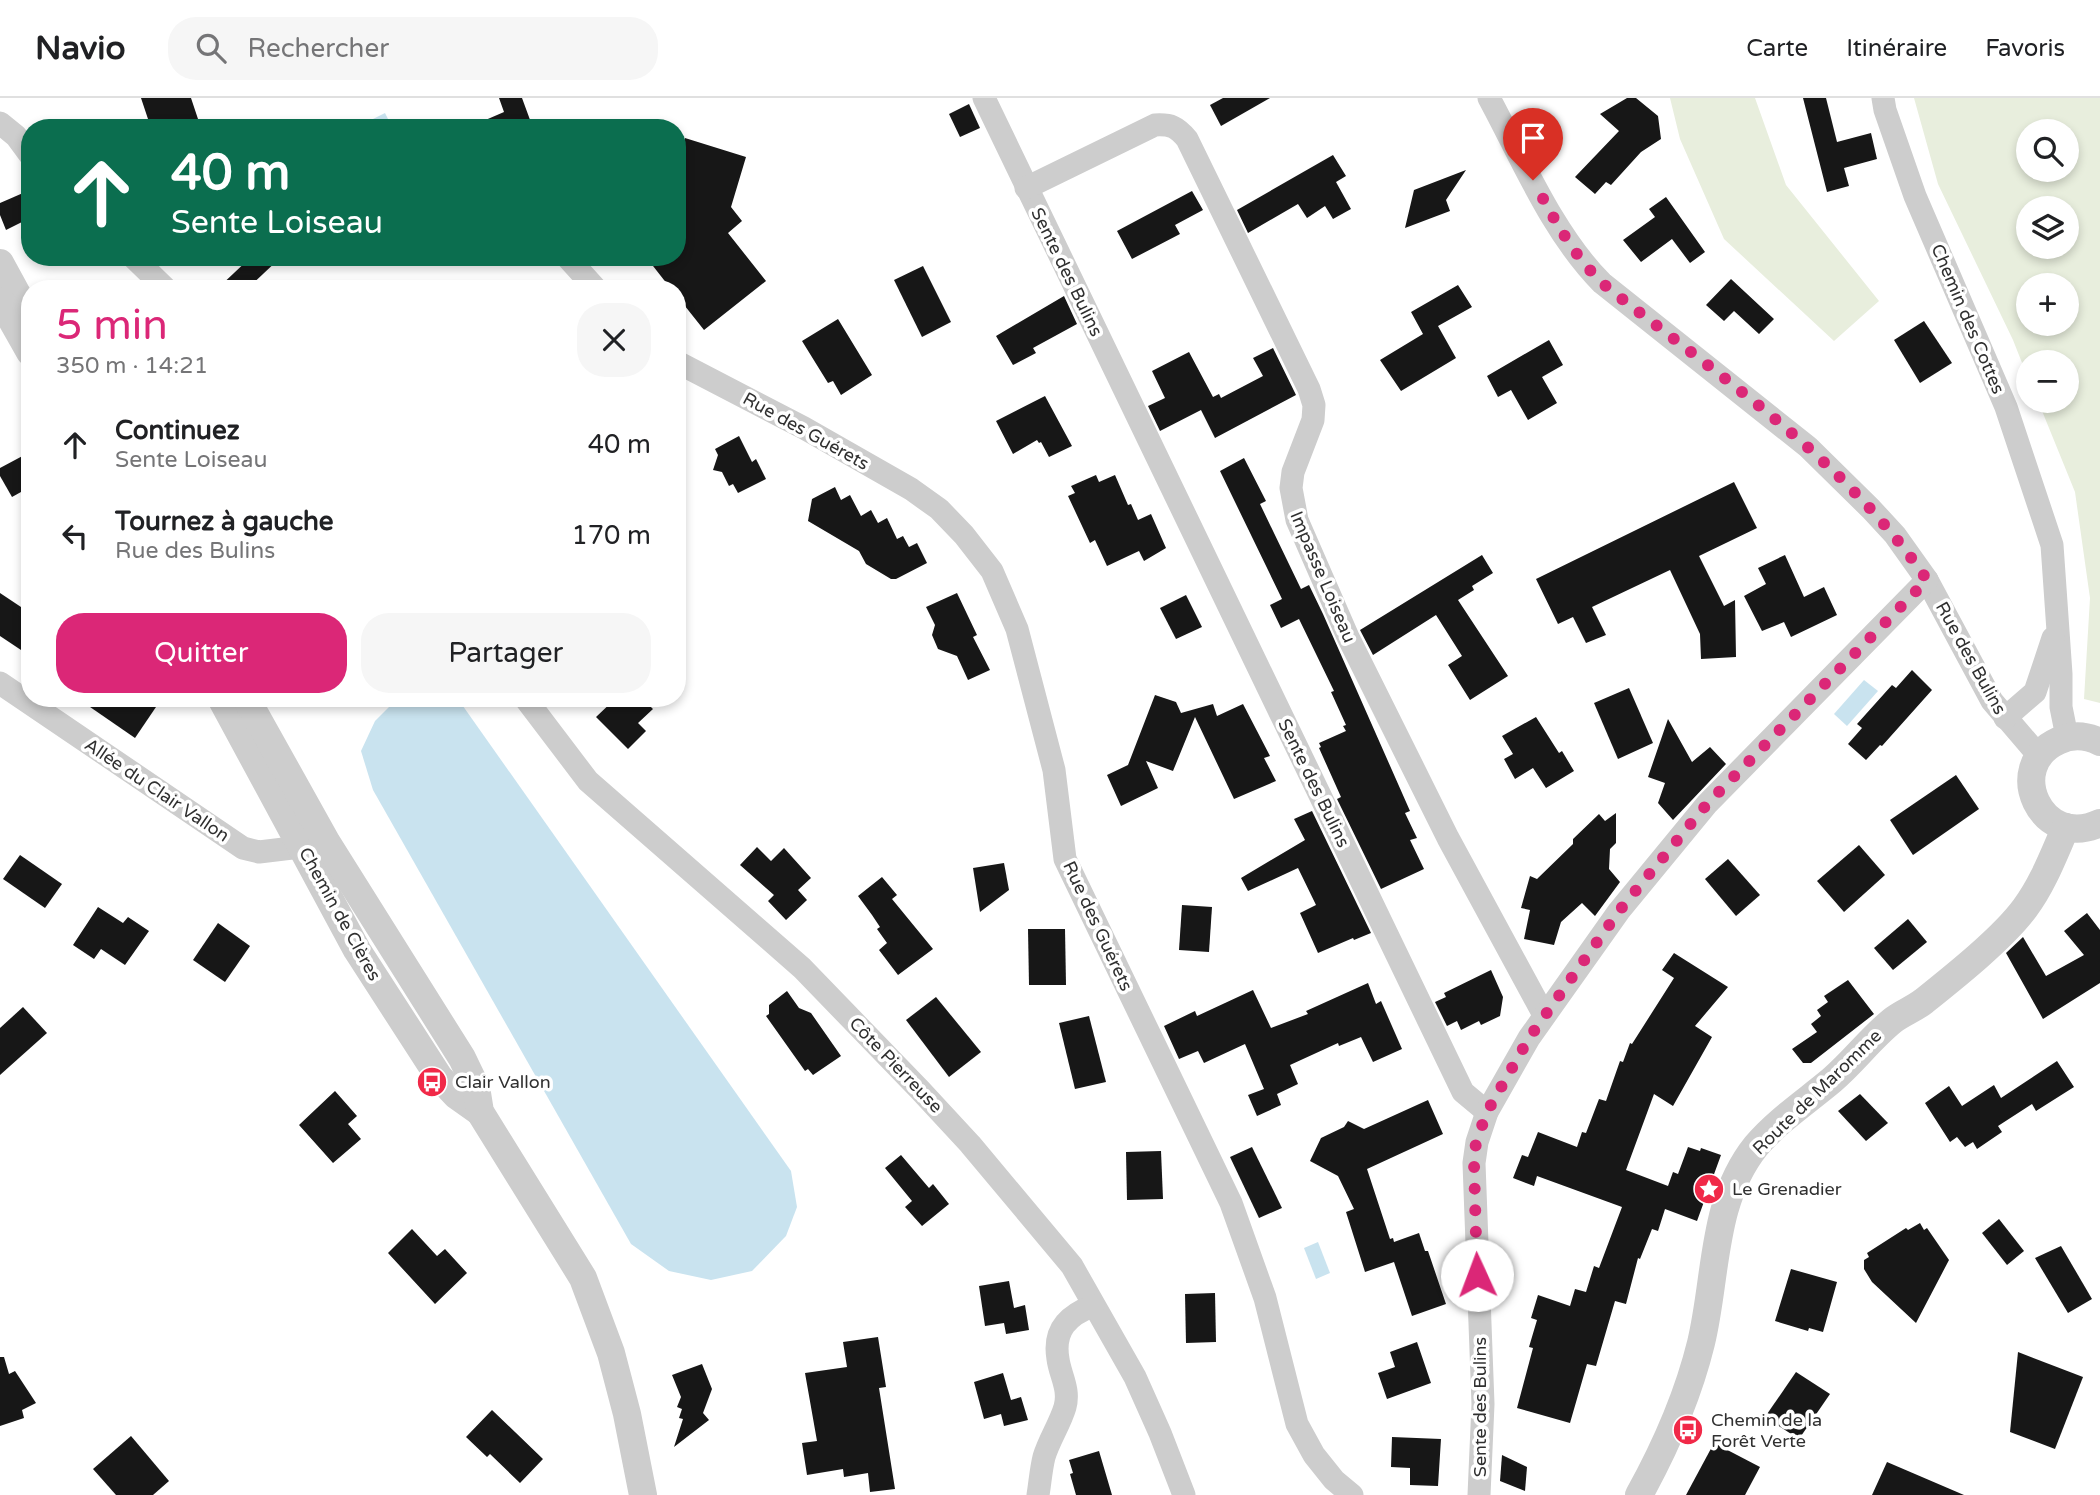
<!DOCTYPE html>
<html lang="fr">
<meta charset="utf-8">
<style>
:root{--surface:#fff;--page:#f6f6f6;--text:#202124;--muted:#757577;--line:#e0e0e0;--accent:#db2777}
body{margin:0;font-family:"Varela Round",sans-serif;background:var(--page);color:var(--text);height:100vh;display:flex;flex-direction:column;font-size:26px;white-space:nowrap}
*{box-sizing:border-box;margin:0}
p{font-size:23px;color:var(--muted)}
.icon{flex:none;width:38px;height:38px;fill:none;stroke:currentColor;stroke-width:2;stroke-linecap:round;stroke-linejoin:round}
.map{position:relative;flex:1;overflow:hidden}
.drawer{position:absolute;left:21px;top:182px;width:665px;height:427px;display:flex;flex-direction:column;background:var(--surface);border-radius:28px;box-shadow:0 4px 10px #0003}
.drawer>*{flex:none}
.top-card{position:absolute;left:21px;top:21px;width:665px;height:147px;border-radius:28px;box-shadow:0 4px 10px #0003;background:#0b6e4f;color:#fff;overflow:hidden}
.tools{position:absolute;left:2016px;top:21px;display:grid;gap:14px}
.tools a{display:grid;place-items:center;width:63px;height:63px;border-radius:50%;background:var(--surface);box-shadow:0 4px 10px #0003;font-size:35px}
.pin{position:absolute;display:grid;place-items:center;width:60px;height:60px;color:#fff;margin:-72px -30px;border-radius:50% 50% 50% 0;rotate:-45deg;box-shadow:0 0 7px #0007}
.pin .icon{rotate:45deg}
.me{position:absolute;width:77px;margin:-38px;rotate:358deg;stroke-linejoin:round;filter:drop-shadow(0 0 5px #0008)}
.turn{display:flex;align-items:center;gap:24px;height:147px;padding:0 35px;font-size:32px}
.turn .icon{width:91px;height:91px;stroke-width:2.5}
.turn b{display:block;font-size:49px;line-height:60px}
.round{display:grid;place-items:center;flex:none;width:74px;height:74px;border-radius:28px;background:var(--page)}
.head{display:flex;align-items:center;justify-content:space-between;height:119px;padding:0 35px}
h1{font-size:42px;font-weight:600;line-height:52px;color:var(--accent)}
.cta{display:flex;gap:14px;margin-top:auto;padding:14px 35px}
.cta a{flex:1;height:80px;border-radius:28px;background:var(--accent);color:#fff;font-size:28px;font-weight:600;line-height:80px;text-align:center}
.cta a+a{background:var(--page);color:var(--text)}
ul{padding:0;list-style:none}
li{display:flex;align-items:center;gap:21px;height:91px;padding:0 35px}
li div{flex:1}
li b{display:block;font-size:26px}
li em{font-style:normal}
header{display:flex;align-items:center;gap:42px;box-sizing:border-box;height:98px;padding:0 35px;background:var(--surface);border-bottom:2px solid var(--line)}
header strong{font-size:33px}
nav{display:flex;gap:38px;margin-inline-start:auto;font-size:24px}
.search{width:490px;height:63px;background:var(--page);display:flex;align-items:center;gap:18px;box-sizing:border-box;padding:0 24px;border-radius:28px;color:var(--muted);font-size:26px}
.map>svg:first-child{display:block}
.green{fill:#e8eedd;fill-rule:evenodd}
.water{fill:#c9e3ef}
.building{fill:#171717}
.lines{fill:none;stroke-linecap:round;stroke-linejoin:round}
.minor{stroke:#cdcdcd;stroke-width:23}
.tertiary{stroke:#cdcdcd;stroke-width:28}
.route{stroke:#db2777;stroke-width:12;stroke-dasharray:0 21.6}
.labels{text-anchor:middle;stroke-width:7;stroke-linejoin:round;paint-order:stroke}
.street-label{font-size:18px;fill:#303030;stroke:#fff}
.poi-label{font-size:18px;fill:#303030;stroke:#fff;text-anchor:start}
</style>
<header>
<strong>Navio</strong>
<div class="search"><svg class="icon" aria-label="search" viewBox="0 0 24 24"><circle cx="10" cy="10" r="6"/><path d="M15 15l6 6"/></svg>Rechercher</div>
<nav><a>Carte</a><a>Itinéraire</a><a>Favoris</a></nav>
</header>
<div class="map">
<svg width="2100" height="1397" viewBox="0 0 2100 1397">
<rect width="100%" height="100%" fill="#fff"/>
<g class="green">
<polygon points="1670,0 1755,0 1786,87 1879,203 1834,243 1724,141 1680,41"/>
<path d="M1914,0H2100V605L2084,601L2090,500L2075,394L2038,303H2067V264H2028V280L2013,242L1938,86ZM2028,33H2067V72H2028ZM2028,110H2067V149H2028ZM2028,187H2067V226H2028Z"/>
</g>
<g class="water">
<polygon points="385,15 391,27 384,30 355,30"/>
<polygon points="1864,582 1878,593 1847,628 1834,616"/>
<polygon points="398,600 458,601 791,1073 797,1109 786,1138 752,1173 711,1182 669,1173 631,1146 373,692 361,653 375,623"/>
<polygon points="1318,1144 1330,1175 1316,1181 1304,1150"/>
</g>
<g class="building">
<polygon points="141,0 191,0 201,30 151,30"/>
<polygon points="499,0 522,0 533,30 467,30 504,14"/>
<polygon points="1223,0 1270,0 1221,28 1210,7"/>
<polygon points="1627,0 1636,0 1658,18 1661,41 1641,54 1611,87 1606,84 1595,96 1575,79 1619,33 1600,16"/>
<polygon points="1803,0 1826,0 1837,44 1871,35 1877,61 1844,70 1849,88 1827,94"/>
<polygon points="969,6 980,30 960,39 949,16"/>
<polygon points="685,40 746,59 731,109 742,123 728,135 766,183 704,232 677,198 677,191 671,191 646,159 677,159 677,65"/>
<polygon points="1333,57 1346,78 1336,84 1351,111 1333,121 1325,108 1307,120 1298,106 1248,135 1237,112"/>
<polygon points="1466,72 1446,102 1450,113 1405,130 1414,92"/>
<polygon points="30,92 30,120 6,132 0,117 0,105"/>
<polygon points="1192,93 1203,112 1175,127 1180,136 1132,161 1117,133"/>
<polygon points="1666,99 1705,154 1690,165 1672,141 1641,164 1623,142 1655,119 1649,111"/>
<polygon points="251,159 281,159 247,191 217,191"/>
<polygon points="923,168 951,224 922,239 894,182"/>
<polygon points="1731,181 1774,221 1759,236 1734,213 1724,223 1706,207"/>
<polygon points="1458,187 1472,209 1438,228 1456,260 1401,293 1380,262 1423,236 1411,214"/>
<polygon points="1064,198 1077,226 1033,250 1036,255 1013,267 996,238"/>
<polygon points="838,221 872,277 841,297 833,283 828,285 802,243"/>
<polygon points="1924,223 1952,265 1920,285 1894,242"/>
<polygon points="1549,242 1563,267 1542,279 1557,305 1528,322 1511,292 1498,299 1487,278"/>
<polygon points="1273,250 1296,297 1215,340 1201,312 1160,333 1148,308 1165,300 1152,273 1189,254 1213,299 1219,296 1221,300 1263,278 1253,260"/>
<polygon points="1045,298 1072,348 1049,359 1041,344 1039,345 1037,342 1013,356 996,323"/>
<polygon points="739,338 752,364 756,361 766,381 738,395 733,386 729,388 722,374 713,372 718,357 715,351"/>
<polygon points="30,354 30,389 12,399 0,378 0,370"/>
<polygon points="1244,360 1266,403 1260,406 1301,491 1309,487 1323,516 1410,713 1405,715 1417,740 1410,742 1424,771 1381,791 1337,701 1341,699 1319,650 1321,649 1319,645 1346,633 1343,628 1346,627 1331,594 1334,593 1299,521 1281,530 1270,507 1282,501 1220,373"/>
<polygon points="1096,377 1099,384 1115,377 1128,407 1131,406 1138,422 1151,416 1166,450 1144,463 1139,453 1107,468 1095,442 1090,445 1068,398 1075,395 1071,388"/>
<polygon points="1734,384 1757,430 1699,458 1724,508 1735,502 1736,559 1701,561 1700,536 1670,472 1592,509 1606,537 1586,545 1573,519 1558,526 1536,481"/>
<polygon points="835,389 841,402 850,397 861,418 871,412 878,425 887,420 897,441 903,438 909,449 917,445 927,465 896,481 891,481 866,466 859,453 808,423 812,401"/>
<polygon points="1482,457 1493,475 1472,488 1474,492 1458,502 1508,578 1470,602 1448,567 1462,558 1436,517 1373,557 1360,532"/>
<polygon points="1785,457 1804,499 1824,489 1837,517 1791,539 1784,524 1762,533 1744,498 1766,486 1758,470"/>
<polygon points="0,495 30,515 30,558 0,538"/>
<polygon points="957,495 977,537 973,539 990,572 968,582 957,558 938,551 932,537 935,527 926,509"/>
<polygon points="1186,497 1202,529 1176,541 1160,510"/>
<polygon points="1912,572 1932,592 1882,648 1880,647 1866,662 1848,646 1862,630 1857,626 1892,587 1896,590"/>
<polygon points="1629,590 1653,645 1618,661 1594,605"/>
<polygon points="1155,597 1176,604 1181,615 1213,606 1217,618 1243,606 1270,658 1264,660 1276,683 1234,701 1195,619 1173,673 1146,663 1158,690 1121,708 1107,677 1128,667"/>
<polygon points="77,600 146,600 156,609 135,640"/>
<polygon points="616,600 642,600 653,611 638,625 646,633 628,651 596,619"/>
<polygon points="1536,619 1559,655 1562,653 1574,673 1546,690 1533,670 1515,681 1504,661 1513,656 1502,638"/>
<polygon points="1668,621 1692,664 1710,649 1726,666 1673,722 1658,705 1665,685 1648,679"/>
<polygon points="1956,677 1979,711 1913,757 1890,722"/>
<polygon points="1312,713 1371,835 1354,842 1353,840 1318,855 1300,815 1316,807 1298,770 1248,793 1241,780 1305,742 1294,721"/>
<polygon points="1616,715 1616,745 1610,751 1609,771 1620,784 1595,818 1582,805 1561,824 1554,847 1524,841 1530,812 1521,810 1530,778 1537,781 1573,746 1573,741 1599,716 1605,723"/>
<polygon points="1859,747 1885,777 1844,814 1817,783"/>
<polygon points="757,749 771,763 784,750 811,780 798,792 807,802 786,822 768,803 774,797 740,767"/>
<polygon points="20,757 62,786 45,810 3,781"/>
<polygon points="1728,761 1760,797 1736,818 1705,781"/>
<polygon points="1004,765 1009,792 980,814 973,770"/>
<polygon points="882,779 897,797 892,801 933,851 898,877 879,852 887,845 877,831 880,829 872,817 858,798"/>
<polygon points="1182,807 1212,809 1209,854 1179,852"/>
<polygon points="98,809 123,825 128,819 149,833 125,867 101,851 94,861 73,847"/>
<polygon points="2087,815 2100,832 2100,885 2043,921 2006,855 2023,839 2046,878 2084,857 2064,833"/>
<polygon points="1908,821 1927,844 1893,872 1874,850"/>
<polygon points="218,825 250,848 225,884 193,862"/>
<polygon points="1028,831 1065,831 1066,887 1029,887"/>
<polygon points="1674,855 1728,889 1695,928 1712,939 1673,1008 1654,996 1626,1072 1668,1088 1673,1074 1678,1076 1688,1049 1700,1053 1701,1050 1721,1057 1697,1123 1665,1111 1658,1133 1652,1131 1640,1161 1638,1160 1626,1206 1615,1203 1596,1268 1587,1266 1570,1325 1517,1310 1533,1250 1529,1249 1537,1222 1531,1220 1538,1197 1570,1208 1575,1191 1586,1194 1594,1168 1599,1170 1622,1109 1537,1078 1534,1088 1513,1080 1522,1057 1528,1059 1538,1034 1577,1049 1582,1034 1586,1035 1599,1001 1606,1003 1620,963 1623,964 1630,945 1632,946 1674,880 1662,872"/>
<polygon points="1491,872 1503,899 1500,918 1481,927 1479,923 1461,932 1457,923 1447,928 1435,904 1446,899 1444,895"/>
<polygon points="1848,882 1874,916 1811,965 1803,965 1792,951 1817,934 1811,926 1821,918 1817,912 1828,904 1824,898"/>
<polygon points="1368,885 1376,906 1381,903 1402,951 1373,964 1361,939 1339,948 1338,945 1290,967 1298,986 1277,996 1281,1007 1257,1018 1248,997 1264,991 1245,946 1204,965 1198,953 1179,961 1164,928 1195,913 1197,918 1253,892 1271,930 1308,916 1306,913"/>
<polygon points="787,893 799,910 811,915 841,958 813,977 808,971 805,973 766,918 769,916 769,907"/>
<polygon points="936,899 981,954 949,979 906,922"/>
<polygon points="23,909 47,935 0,977 0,930"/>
<polygon points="1089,918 1106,984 1075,991 1059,925"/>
<polygon points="2057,963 2074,989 2036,1013 2032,1006 1998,1028 2002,1034 1977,1051 1973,1044 1965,1049 1957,1039 1950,1044 1925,1005 1949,988 1962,1008 1994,987 2001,1000"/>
<polygon points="335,993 357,1018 348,1026 361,1041 333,1065 299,1027"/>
<polygon points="1860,996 1888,1025 1866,1043 1838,1013"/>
<polygon points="1428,1002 1443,1036 1367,1071 1390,1141 1393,1140 1394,1144 1419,1135 1425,1153 1428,1153 1446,1206 1412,1218 1394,1164 1365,1174 1346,1114 1354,1111 1338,1078 1310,1063 1321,1040 1344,1029 1348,1023 1364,1031"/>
<polygon points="1252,1049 1282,1110 1259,1120 1230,1059"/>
<polygon points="1161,1053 1163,1101 1127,1102 1126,1054"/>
<polygon points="901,1057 929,1090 933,1086 949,1106 922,1128 905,1109 912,1103 885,1070"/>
<polygon points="1999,1121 2024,1153 2007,1167 1982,1135"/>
<polygon points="1920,1125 1924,1132 1927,1130 1949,1162 1916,1225 1872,1184 1864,1171 1864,1162 1869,1159 1867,1155 1906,1130 1908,1132"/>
<polygon points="412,1131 437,1158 445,1151 467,1175 435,1206 388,1155"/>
<polygon points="2061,1148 2092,1201 2068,1215 2035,1160"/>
<polygon points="1791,1171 1837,1184 1823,1234 1809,1230 1808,1233 1775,1223"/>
<polygon points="1009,1183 1014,1210 1025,1207 1029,1232 1006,1236 1004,1225 985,1228 979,1188"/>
<polygon points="1215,1195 1216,1244 1186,1245 1185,1196"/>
<polygon points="878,1239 886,1289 879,1290 895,1391 870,1394 868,1375 844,1379 843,1371 807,1377 802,1345 817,1343 805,1275 847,1269 843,1244"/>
<polygon points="1417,1244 1431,1285 1387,1301 1378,1275 1395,1269 1390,1254"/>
<polygon points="2018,1254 2083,1279 2055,1351 2010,1334"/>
<polygon points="0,1259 4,1259 9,1276 15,1273 36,1305 22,1312 24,1320 0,1328"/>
<polygon points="702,1266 712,1291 703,1315 709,1322 674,1349 683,1321 679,1320 682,1311 677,1309 681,1299 672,1277"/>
<polygon points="1796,1274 1830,1296 1799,1341 1765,1319"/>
<polygon points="1003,1275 1011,1302 1021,1299 1028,1322 1004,1328 1001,1316 984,1321 974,1284"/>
<polygon points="492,1312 543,1361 520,1385 490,1356 487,1359 466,1339"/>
<polygon points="131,1338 169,1383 153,1397 116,1397 93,1371"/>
<polygon points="1392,1339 1441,1341 1438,1388 1410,1387 1410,1370 1391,1369"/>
<polygon points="1714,1345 1760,1369 1745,1397 1686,1397"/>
<polygon points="1099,1353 1112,1397 1076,1397 1070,1376 1073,1375 1069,1362"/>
<polygon points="1502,1357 1527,1369 1525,1393 1500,1383"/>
<polygon points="1887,1364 1964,1397 1872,1397"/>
</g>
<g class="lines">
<g class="minor">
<polyline points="984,0 1463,994 1487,1014"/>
<path d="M1489,0C1522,61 1553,136 1602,185L1808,349L1871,411L1895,437L1927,482L1992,603L2039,658"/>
<polyline points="1883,0 1885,12 1915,98 2006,309 2052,447 2061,576 2061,609 2067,639"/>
<polyline points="0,25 16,38 30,57"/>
<path d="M1026,90L1155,27C1171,26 1177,29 1187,41L1309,291L1314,307L1313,322L1293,374L1291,390L1297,422L1348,539L1448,740L1544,917"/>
<polyline points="133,159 166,191"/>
<polyline points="567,159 596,191"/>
<polyline points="677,264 804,330 911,391 939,411 964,437 992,473 1017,531 1054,672 1065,761 1231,1105 1265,1200 1297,1326 1314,1357 1334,1382 1352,1397"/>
<polyline points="0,585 243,750 259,754 317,747"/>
<polyline points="525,600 588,683 802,870 920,992 970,1046 1072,1168 1135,1279 1160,1335 1184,1397"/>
<polyline points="2005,620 2035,594 2053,540"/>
<path d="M1038,1397C1040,1385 1041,1371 1044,1359C1049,1342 1060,1326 1065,1309C1070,1291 1060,1277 1058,1261C1053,1232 1068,1217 1093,1208"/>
<polyline points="1479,1397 1483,1306 1474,1065 1477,1044 1487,1014 1529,940 1619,813 1707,706 1927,482"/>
</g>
<g class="tertiary">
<polyline points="0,165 30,220"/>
<polyline points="1,203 30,254"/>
<polyline points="221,600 357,852 439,979 456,997 480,1014"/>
<polyline points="246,600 327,745 462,960 476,989 480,1014 583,1180 611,1255 627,1316 643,1397"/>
<path d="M2100,644C2086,637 2072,636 2058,643C2003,668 2041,753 2100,725"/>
<path d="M1639,1397C1665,1350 1688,1298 1701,1245C1717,1179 1711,1104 1756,1048C1777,1023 1807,1003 1832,982C1854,963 1870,941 1892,923C1902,915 1914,911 1924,903C1954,879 2003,840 2025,810C2043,786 2054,756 2066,729"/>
</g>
</g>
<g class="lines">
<path class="route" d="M1477,1177L1474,1065L1476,1044L1487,1014L1529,940L1619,813L1707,706L1927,482C1844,360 1716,276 1602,185C1571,154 1554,121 1533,82"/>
</g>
<defs>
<g id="bus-disc" transform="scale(1.575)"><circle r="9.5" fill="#f12948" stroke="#fff"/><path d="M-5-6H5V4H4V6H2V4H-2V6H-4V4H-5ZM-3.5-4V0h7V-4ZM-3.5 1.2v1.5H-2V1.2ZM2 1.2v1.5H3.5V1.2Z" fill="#fff"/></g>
<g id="sight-disc" transform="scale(1.575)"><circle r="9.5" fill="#f12948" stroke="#fff"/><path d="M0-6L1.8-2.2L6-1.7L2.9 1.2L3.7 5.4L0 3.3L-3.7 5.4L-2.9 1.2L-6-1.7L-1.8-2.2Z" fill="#fff"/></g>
</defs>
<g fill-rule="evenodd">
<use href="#bus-disc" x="432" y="984"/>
<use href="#sight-disc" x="1709" y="1091"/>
<use href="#bus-disc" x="1688" y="1332"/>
</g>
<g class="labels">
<g class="street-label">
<text transform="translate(1067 174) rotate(64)" y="6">Sente des Bulins</text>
<text transform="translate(1968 221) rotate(67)" y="6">Chemin des Cottes</text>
<text transform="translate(806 333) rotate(29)" y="6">Rue des Guérets</text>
<text transform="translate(1323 479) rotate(67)" y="6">Impasse Loiseau</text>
<text transform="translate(1971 560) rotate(61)" y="6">Rue des Bulins</text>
<text transform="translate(1314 685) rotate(64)" y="6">Sente des Bulins</text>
<text transform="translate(157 692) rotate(34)" y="6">Allée du Clair Vallon</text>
<text transform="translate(340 816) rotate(61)" y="6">Chemin de Clères</text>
<text transform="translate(1098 828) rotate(65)" y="6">Rue des Guérets</text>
<text transform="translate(896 967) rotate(46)" y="6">Côte Pierreuse</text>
<text transform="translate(1817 994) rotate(-44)" y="6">Route de Maromme</text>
<text transform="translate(1480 1309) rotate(-90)" y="6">Sente des Bulins</text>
</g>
<g class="poi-label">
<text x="455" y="990">Clair Vallon</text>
<text x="1732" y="1097">Le Grenadier</text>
<text x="1711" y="1328">Chemin de la<tspan x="1711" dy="21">Forêt Verte</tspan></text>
</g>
</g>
</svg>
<div class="tools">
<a><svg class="icon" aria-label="search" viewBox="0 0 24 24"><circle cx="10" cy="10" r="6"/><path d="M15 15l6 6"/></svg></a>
<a><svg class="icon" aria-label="layers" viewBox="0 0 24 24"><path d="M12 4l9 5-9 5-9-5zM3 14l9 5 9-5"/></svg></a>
<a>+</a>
<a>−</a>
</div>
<div class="pin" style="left:1533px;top:82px;background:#d93025"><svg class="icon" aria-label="arrive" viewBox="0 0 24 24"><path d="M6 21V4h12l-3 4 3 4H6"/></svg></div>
<svg class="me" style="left:1477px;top:1177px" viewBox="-20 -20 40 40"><circle r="19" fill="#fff"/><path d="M0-13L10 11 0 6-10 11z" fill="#db2777"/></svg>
<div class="top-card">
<div class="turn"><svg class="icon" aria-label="ahead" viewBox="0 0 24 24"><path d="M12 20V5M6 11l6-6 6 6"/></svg><div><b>40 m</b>Sente Loiseau</div></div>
</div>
<section class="drawer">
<div class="head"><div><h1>5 min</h1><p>350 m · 14:21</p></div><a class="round"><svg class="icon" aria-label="close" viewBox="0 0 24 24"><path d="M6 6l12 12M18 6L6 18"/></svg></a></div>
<ul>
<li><svg class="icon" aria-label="ahead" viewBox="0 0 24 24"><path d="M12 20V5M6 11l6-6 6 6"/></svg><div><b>Continuez</b><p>Sente Loiseau</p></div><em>40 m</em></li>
<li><svg class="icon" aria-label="left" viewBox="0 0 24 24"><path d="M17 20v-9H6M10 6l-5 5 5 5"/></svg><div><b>Tournez à gauche</b><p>Rue des Bulins</p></div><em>170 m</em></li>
</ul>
<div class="cta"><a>Quitter</a><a>Partager</a></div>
</section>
</div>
